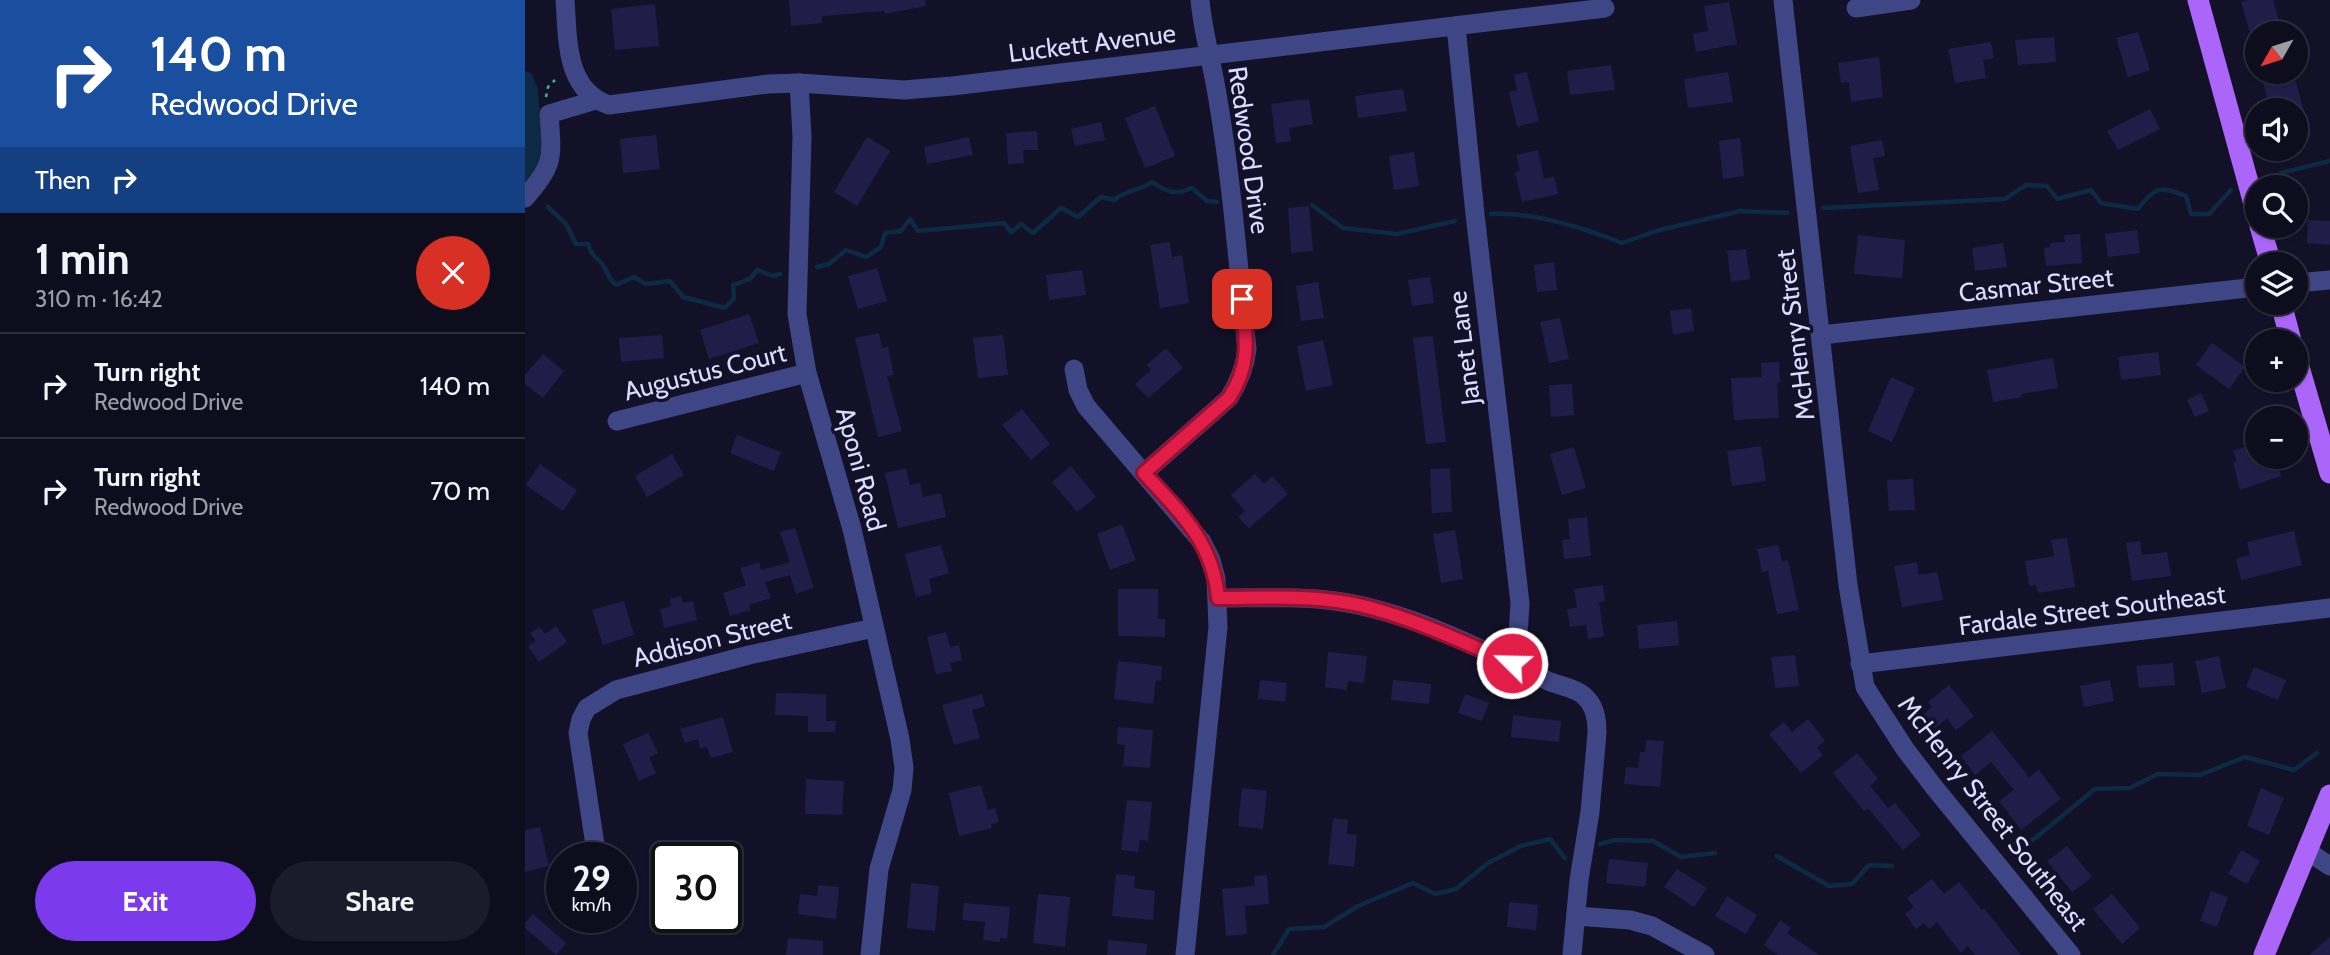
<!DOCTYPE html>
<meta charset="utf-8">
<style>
:root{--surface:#0e0d1e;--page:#1c1b2b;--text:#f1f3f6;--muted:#9b9ca4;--line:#2e2d3c;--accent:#7c3aed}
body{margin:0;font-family:Cabin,sans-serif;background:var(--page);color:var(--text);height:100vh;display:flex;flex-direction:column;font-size:26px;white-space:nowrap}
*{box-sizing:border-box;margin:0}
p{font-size:23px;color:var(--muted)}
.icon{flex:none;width:38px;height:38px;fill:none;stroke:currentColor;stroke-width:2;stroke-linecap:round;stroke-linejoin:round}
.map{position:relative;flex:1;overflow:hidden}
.drawer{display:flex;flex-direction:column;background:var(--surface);width:525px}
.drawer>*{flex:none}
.hud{background:#1a4fa0;color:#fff;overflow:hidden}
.needle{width:46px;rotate:231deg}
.fabs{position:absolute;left:1720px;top:21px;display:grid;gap:14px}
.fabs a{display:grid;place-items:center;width:63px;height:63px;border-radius:50%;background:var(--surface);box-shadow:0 2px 5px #0004,0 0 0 2px var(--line);font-size:35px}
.speed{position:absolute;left:21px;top:842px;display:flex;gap:14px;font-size:35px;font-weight:700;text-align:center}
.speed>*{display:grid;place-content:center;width:91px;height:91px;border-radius:50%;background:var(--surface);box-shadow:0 2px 5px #0004,0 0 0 2px var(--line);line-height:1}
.speed small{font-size:18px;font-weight:400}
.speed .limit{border:4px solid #111;border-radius:10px;background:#fff;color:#111}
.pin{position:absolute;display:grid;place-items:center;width:60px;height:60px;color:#fff;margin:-30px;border-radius:14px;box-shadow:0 4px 10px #0006}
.me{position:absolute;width:77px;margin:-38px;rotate:293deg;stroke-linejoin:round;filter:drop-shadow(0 0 5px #0008)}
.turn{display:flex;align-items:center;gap:24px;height:147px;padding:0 35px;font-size:32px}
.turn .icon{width:91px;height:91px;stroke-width:2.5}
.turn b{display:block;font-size:49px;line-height:60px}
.then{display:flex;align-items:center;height:66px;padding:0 35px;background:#0003;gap:14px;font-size:26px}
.round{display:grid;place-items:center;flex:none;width:74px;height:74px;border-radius:37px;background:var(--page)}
.headline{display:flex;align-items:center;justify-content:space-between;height:119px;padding:0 35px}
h1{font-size:42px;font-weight:700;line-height:52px}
.cta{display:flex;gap:14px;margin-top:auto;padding:14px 35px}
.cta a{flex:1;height:80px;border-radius:42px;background:var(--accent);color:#fff;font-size:28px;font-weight:700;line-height:80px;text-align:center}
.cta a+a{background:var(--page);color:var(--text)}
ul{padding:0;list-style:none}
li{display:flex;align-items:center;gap:21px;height:105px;padding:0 35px;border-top:2px solid var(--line)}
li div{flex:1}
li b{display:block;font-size:26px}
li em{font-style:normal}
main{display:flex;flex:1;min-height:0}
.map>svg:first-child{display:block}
.water{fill:#0d2a45}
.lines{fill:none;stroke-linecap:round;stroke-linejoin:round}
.stream{stroke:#0d2a45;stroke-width:4.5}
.building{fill:#201e48}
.path{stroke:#35b69b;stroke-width:2.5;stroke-dasharray:3.5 5;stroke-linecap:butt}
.minor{stroke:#3e4685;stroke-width:19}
.major{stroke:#ac65f9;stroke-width:21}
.route-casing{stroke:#92132f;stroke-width:18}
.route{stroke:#e11d48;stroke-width:12}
.labels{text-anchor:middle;stroke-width:7;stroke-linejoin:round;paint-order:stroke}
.street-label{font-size:26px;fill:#dadbfe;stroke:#121128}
</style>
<main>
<section class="drawer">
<div class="hud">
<div class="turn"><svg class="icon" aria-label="right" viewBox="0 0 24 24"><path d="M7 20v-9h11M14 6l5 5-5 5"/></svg><div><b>140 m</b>Redwood Drive</div></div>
<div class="then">Then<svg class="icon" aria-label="right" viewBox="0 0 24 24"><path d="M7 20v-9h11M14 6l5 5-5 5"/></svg></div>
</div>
<div class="headline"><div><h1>1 min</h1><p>310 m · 16:42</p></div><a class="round" style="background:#d93025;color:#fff"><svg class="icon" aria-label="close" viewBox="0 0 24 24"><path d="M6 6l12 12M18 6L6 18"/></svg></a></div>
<ul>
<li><svg class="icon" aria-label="right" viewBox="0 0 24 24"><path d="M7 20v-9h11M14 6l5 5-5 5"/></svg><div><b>Turn right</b><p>Redwood Drive</p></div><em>140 m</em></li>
<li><svg class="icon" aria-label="right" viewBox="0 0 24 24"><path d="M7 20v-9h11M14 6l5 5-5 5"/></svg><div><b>Turn right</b><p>Redwood Drive</p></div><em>70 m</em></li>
</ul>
<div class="cta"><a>Exit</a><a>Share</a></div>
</section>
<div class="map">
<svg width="1805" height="955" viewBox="0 0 1805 955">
<rect width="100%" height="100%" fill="#121128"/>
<polygon class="water" points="0,71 6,73 13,89 17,157 12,171 0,184"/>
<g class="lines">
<g class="stream">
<polyline points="1756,173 1805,161"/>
<polyline points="787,205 818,228 872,234 930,221"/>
<path d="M23,207L41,224L51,244H63C68,258 69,254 77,264C83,272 83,279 91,285L109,277L121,284L145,281L158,297L200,308L209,298L208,285L225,279L232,270L248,276L255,274"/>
<path d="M1298,208L1480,199L1501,185L1522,186L1532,199L1566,190L1576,203L1613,209C1630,186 1636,186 1661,196L1666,214H1684L1706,190"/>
<path d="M966,214C1007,212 1059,228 1097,243L1131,231L1215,211L1262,213"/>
<path d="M292,267L304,264L321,250L341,257L356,247L360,233L376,231L385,219L393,231L479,223L486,232L496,224L508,233L536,208L553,217L576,197L589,200C602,189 613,192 627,182C643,193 650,195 667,188L682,201L692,202"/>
<polyline points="1075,844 1090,840 1128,841 1156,857 1190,853"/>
<polyline points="1483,849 1509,839 1570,789 1605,788 1633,774 1675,775 1720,757 1769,770 1792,753"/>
<polyline points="1252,856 1304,886 1327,884 1344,865 1367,866"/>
<polyline points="748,955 764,929 799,927 833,906 888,883 910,894 931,889 963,863 996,846 1025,839 1040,858"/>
</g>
</g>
<g class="building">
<polygon points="264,0 400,0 401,6 360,14 359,11 297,16 297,23 266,26"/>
<polygon points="1724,0 1748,0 1757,33 1725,33 1716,2"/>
<polygon points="1204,2 1212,44 1171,52 1168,34 1183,31 1179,6"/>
<polygon points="130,4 134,46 90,50 86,9"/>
<polygon points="1613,32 1625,70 1603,77 1591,38"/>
<polygon points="1529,37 1531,62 1493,65 1490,40"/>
<polygon points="1466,42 1469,58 1458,60 1461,78 1430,83 1423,49"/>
<polygon points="1354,57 1358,97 1326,102 1324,82 1316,83 1313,63"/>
<polygon points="1086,65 1090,90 1045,95 1042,71"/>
<polygon points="1002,72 1014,121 992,127 984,92 992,90 989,75"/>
<polygon points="1203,72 1208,102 1163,108 1159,79"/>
<polygon points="1735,72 1768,72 1786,136 1771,140 1771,110 1746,110"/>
<polygon points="878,89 882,111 833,118 830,96"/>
<polygon points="784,99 788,124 764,128 766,141 751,143 746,104"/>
<polygon points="630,106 650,156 620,168 600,118"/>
<polygon points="1625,109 1635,129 1593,150 1582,131"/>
<polygon points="576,122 580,140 550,146 546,129"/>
<polygon points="512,131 513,150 498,150 499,163 483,164 481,133"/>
<polygon points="131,135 135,169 98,173 95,139"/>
<polygon points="342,137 365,151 332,206 309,192"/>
<polygon points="444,137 448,155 402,164 399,147"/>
<polygon points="1215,138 1219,176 1198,179 1194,141"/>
<polygon points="1357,140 1360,156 1348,158 1354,190 1333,193 1325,146"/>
<polygon points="1013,150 1019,179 1029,176 1033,194 997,202 990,172 995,171 991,155"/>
<polygon points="889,152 894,186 869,190 864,156"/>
<polygon points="784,206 788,251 766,253 763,208"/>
<polygon points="1783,220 1805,221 1805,245 1782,243"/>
<polygon points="1612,230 1615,253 1583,257 1580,234"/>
<polygon points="1555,234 1557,263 1521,266 1519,248 1525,247 1525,243 1540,242 1539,235"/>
<polygon points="1333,235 1380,240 1377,278 1329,274"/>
<polygon points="645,242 647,257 657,255 664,303 635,308 625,245"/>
<polygon points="1478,243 1482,267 1450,271 1447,248"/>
<polygon points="1221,249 1225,279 1206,282 1202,251"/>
<polygon points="1029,262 1032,290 1012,292 1009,265"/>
<polygon points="352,268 362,301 333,309 323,276"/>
<polygon points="557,270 561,295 524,300 521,275"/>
<polygon points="905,277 909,303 887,306 883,280"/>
<polygon points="793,282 799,318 776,321 771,286"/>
<polygon points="1166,308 1169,331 1148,335 1145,311"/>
<polygon points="224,314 234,343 184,359 175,330"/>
<polygon points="1035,318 1044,359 1024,363 1015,322"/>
<polygon points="354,333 357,348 363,347 369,375 362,376 377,431 353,437 330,338"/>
<polygon points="137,335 139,358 96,362 94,338"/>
<polygon points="478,335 483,375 453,378 448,338"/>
<polygon points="908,336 921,442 901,444 888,338"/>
<polygon points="798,340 808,385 781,391 772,346"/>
<polygon points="1687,343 1720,367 1704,389 1671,365"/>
<polygon points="641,348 658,368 623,398 610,384 626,370 622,365"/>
<polygon points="1633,352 1636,375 1596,380 1593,357"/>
<polygon points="18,354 39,371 18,398 0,384 0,375"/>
<polygon points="1528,358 1533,388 1496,394 1497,397 1468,402 1462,370"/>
<polygon points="1254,362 1255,383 1252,383 1254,418 1209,420 1206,378 1237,377 1236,363"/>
<polygon points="1366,377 1390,388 1367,442 1343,431"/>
<polygon points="1047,384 1049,415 1026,417 1024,385"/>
<polygon points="1676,393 1684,411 1670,417 1662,400"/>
<polygon points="497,409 525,444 506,460 477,425"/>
<polygon points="212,435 256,452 249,471 205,453"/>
<polygon points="1732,443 1732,457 1745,457 1747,464 1752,462 1756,476 1715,490 1708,462 1712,461 1708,451"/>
<polygon points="1236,446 1241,481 1207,486 1202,451"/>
<polygon points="1049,447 1061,488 1037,495 1025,454"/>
<polygon points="147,454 159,475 122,497 110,476"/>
<polygon points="15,464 52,490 38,511 1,485"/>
<polygon points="546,466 571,497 552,512 527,482"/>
<polygon points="381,468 385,485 395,483 398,497 416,493 421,517 373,528 360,473"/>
<polygon points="925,468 927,512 907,513 905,469"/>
<polygon points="730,474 739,484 747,476 763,494 724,528 713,517 720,511 706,495"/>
<polygon points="1388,479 1390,510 1364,511 1362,480"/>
<polygon points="1062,517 1066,556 1039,559 1037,540 1045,539 1043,519"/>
<polygon points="597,524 611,560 585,570 572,534"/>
<polygon points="270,528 289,588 271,594 265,575 240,582 246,598 224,605 226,610 205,616 198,593 221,585 215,568 234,562 236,570 265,562 255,532"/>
<polygon points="930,530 938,579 916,583 908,534"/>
<polygon points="1769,531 1777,565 1716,580 1711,559 1725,555 1722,542"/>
<polygon points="1542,538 1550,587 1513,593 1511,585 1504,586 1500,561 1529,556 1526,540"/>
<polygon points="1615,541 1617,555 1642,552 1646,576 1607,581 1601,543"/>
<polygon points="416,545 424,573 404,579 407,593 391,597 380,554"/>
<polygon points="1253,545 1257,562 1263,560 1274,610 1252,614 1243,571 1237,572 1232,549"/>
<polygon points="1392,562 1394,575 1412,572 1418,600 1377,607 1369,566"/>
<polygon points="1078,585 1080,601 1074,602 1079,636 1063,639 1061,625 1045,627 1042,609 1052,608 1049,589"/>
<polygon points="593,589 633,589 633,619 640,619 640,637 593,636"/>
<polygon points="156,596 158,603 168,601 172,620 139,628 135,609 146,606 145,599"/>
<polygon points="99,601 109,635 78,645 67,610"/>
<polygon points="1152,621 1154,645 1114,649 1112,625"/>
<polygon points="31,626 42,642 14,662 3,646 11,641 5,633 15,627 20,634"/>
<polygon points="421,632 425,647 434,645 437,660 425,663 427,671 411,674 402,637"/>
<polygon points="803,652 842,656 839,683 823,681 822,690 800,687"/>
<polygon points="1270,655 1274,686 1250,688 1246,657"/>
<polygon points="1694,656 1701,688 1677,693 1670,661"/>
<polygon points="593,661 637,666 636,681 631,680 628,704 589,699"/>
<polygon points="1648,663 1650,685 1614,688 1611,666"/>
<polygon points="1729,667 1761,680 1753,700 1721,687"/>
<polygon points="735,680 762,683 760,702 733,699"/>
<polygon points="868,680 906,684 904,704 866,700"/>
<polygon points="1585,680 1589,701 1559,707 1555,686"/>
<polygon points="1424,685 1449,716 1431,730 1422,719 1410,728 1399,714 1407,707 1403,702"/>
<polygon points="251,693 301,694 301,721 311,721 310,732 283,732 283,716 250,715"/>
<polygon points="457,694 460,706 447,710 455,738 429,745 417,705"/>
<polygon points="940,694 964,703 957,721 933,713"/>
<polygon points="988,715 1036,721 1034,742 986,737"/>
<polygon points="198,717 208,752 186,758 182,747 175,749 173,739 160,743 155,729"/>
<polygon points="1283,719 1300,741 1292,748 1298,755 1276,773 1244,734 1259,722 1267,732"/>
<polygon points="593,727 628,730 625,768 598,766 600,745 592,744"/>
<polygon points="1467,731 1504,777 1514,770 1536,799 1496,830 1474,801 1489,790 1466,762 1450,775 1436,756"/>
<polygon points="123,733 133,753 124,757 131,773 114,781 98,744"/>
<polygon points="1121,740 1139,741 1135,787 1099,784 1101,767 1113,768 1115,752 1120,752"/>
<polygon points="1332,753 1353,779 1345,786 1363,808 1370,803 1396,835 1378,850 1343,808 1339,811 1308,773"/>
<polygon points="281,779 319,781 317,815 280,814"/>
<polygon points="456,785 463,810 470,808 474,822 466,824 467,828 434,836 424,793"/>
<polygon points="717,788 742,791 738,829 713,826"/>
<polygon points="1736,788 1759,798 1744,835 1722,826"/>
<polygon points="602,800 627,802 623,841 615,840 613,852 596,850"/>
<polygon points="808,818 823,820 822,834 832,835 829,867 803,864"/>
<polygon points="15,827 24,866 0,872 0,830"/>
<polygon points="1542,846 1567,877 1547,892 1522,861"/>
<polygon points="1716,850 1735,861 1722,884 1703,874"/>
<polygon points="1084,859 1123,863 1120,887 1081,883"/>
<polygon points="1152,869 1182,888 1169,907 1139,887"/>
<polygon points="591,874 610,876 609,888 630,891 628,920 587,916"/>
<polygon points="742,875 744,904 720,906 722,934 701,936 697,889 730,886 729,876"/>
<polygon points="1407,879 1419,894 1434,882 1457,910 1459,908 1496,955 1450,955 1443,946 1436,953 1412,922 1404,929 1399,923 1391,929 1380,914 1389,907 1382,898"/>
<polygon points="386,883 414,886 410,931 382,928"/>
<polygon points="293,885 314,887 311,919 273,914 275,894 292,896"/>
<polygon points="1686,891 1703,897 1692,927 1675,921"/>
<polygon points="513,894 545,897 540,947 508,943"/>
<polygon points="1587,894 1615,928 1597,944 1568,909"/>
<polygon points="1202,896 1232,915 1221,934 1190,916"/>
<polygon points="984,902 1013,905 1011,930 982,927"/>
<polygon points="439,903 485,907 482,939 475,938 475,942 458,940 460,922 437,920"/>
<polygon points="8,914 41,943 31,955 0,928 0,923"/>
<polygon points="1255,920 1266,928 1262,933 1294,955 1253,955 1239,945"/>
<polygon points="1805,937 1805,955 1784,955"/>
<polygon points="263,938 298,941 298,955 261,955"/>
<polygon points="583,940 622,944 621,955 582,955"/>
</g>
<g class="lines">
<polyline class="path" points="21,97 23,87 30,80"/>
<g class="minor">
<path d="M40,0C43,40 40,90 84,105L243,84L274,83L379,90L427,86L1080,8"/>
<polyline points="1258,0 1323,585 1340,687 1380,749 1409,787 1546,955"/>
<polyline points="1331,8 1386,0"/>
<polyline points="931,26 950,214 995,603 993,636 987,663"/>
<polyline points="274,83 277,137 272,314 282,373 327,529 375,739 379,768 377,790 354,869 345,955"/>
<path d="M0,198C30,163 27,159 24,114L71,100"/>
<polyline points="1771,283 1805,280"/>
<polyline points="1296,335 1732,287"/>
<polyline points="549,369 553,390 561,406 677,542 686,560 691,579 693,627 660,955"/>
<polyline points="92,421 282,373"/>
<path d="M619,473L704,398C714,382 720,368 722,349C713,266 707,182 693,100C688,66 678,34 675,0"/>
<path d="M693,598C732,598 772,596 810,601C880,610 960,650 1023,681C1035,686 1048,687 1058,695C1070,705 1072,718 1072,733L1065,812L1054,880L1047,955"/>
<polyline points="1335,664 1805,608"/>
<polyline points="1782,851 1805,866"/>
<polyline points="72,858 53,733 56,719 62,708 91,690 224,655 349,628"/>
<polyline points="1051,916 1105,920 1127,926 1180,955"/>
</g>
<g class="major">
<polyline points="1673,0 1732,215"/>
<polyline points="1735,226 1746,264"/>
<polyline points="1756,303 1766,341"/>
<polyline points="1771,357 1805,473"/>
<polyline points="1739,955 1805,795"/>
</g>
</g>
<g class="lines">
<g class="route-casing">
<path id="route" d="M717,299C721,338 727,363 704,398L619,473C655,512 688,542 693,598C742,598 794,594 842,607C892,620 940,643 987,663"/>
</g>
<use href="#route" class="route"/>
</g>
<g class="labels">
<g class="street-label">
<text transform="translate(567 43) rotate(-7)" y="9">Luckett Avenue</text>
<text transform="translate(724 150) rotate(82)" y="9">Redwood Drive</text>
<text transform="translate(1511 285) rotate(-6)" y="9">Casmar Street</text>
<text transform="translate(1270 335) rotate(-97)" y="9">McHenry Street</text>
<text transform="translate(939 348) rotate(-97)" y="9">Janet Lane</text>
<text transform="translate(180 372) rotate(-14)" y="9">Augustus Court</text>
<text transform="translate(336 469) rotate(75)" y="9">Aponi Road</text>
<text transform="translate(1567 610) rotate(-7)" y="9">Fardale Street Southeast</text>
<text transform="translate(187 639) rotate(-14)" y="9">Addison Street</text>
<text transform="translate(1468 813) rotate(52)" y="9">McHenry Street Southeast</text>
</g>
</g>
</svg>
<div class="fabs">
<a><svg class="needle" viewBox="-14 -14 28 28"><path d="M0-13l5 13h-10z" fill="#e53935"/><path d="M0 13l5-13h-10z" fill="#9b9ca4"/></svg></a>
<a><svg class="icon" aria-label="sound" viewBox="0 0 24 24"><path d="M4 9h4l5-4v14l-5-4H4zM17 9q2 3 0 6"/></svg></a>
<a><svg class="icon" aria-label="search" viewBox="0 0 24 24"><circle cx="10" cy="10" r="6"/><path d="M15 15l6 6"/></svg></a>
<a><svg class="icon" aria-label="layers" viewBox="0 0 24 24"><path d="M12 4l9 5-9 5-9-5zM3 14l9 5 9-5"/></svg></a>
<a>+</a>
<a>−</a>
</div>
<div class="speed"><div>29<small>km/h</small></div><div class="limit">30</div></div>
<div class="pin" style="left:717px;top:299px;background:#d93025"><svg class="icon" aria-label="arrive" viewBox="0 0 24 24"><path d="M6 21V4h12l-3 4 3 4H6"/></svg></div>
<svg class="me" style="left:987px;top:663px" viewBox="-20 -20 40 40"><circle r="17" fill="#e11d48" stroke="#fff" stroke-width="3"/><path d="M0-11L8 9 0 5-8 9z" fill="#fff"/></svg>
</div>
</main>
